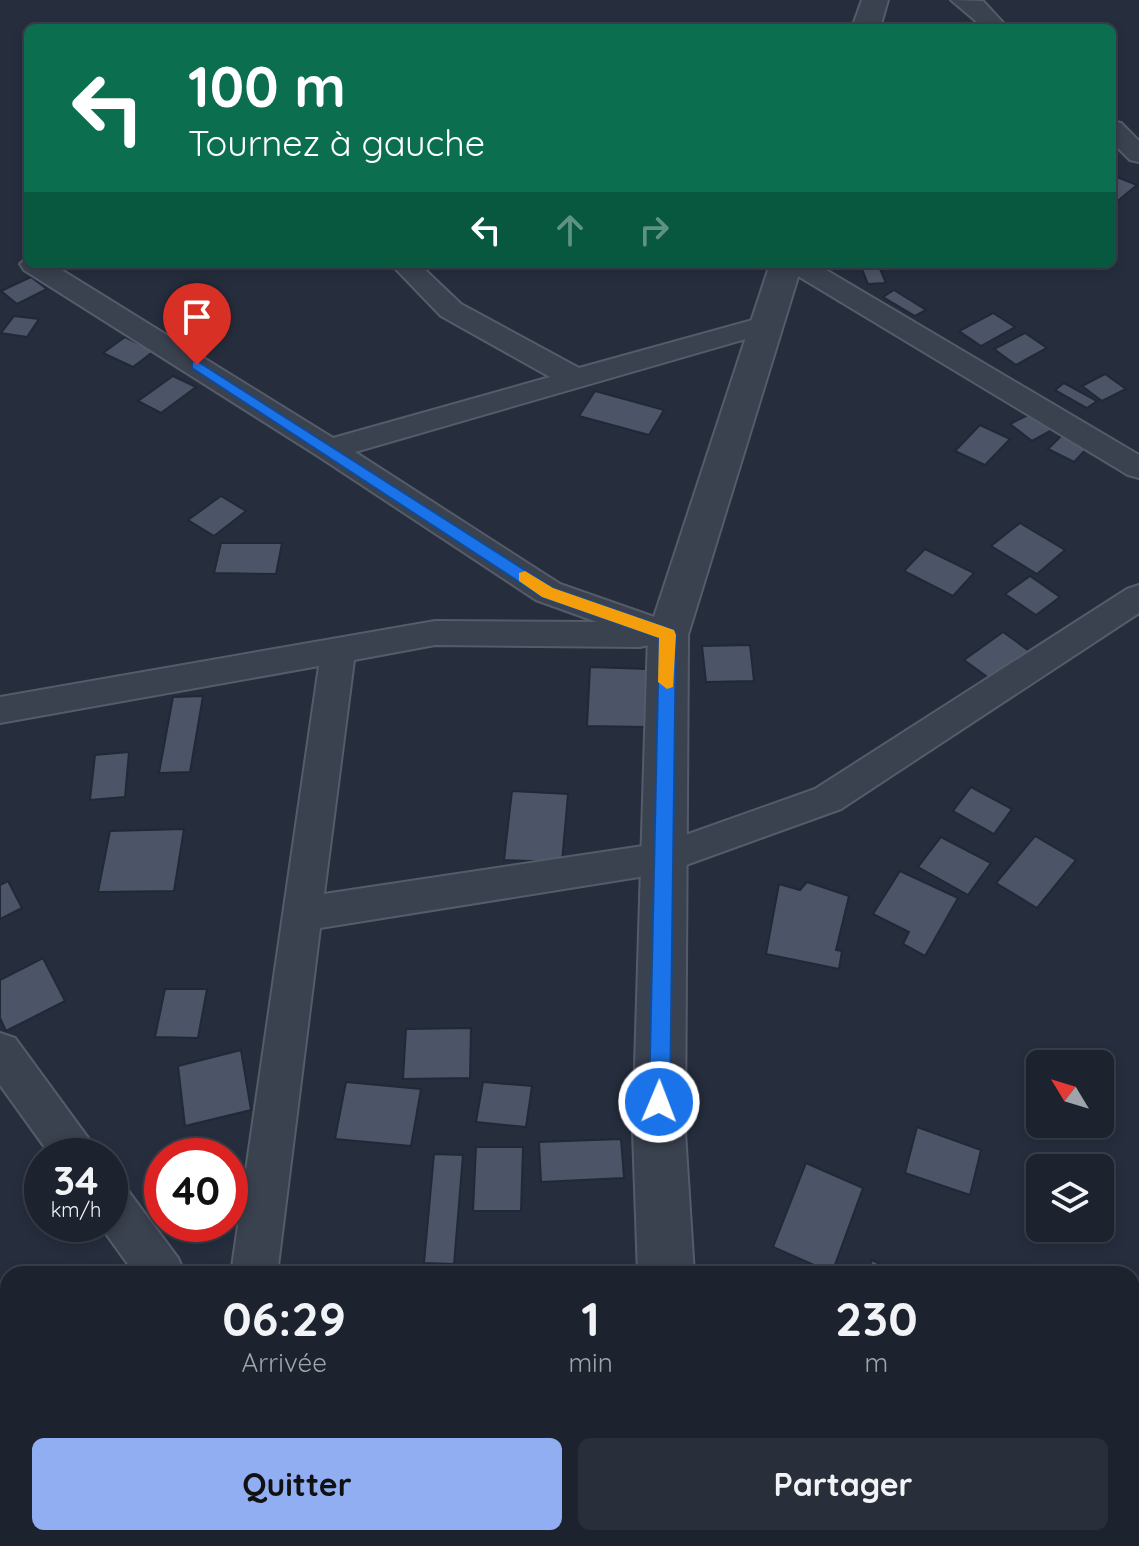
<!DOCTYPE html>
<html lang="fr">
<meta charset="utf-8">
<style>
:root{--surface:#1c222e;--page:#292f3a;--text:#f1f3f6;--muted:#a0a4aa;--line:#3a3f4a;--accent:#91aef3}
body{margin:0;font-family:Quicksand,sans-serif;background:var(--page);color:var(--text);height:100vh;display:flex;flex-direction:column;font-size:30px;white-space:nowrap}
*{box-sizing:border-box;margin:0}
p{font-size:26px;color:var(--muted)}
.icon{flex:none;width:44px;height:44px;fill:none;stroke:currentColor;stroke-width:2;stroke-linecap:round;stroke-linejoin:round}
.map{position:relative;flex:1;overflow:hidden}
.panel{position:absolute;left:0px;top:1266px;width:1140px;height:280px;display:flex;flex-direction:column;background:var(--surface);border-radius:24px 24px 0 0;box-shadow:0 4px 12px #0003,0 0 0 2px var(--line)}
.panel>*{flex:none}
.guide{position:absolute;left:24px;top:24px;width:1092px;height:244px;border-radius:12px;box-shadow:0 4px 12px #0003,0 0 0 2px var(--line);background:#0b6e4f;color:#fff;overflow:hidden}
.needle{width:52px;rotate:308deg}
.tools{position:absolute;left:1026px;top:1050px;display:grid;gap:16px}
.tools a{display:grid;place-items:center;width:88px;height:88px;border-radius:12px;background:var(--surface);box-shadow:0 4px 12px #0003,0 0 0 2px var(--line);font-size:40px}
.speed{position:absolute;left:24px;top:1138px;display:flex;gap:16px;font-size:40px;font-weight:700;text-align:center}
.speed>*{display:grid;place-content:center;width:104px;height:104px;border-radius:50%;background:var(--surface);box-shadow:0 4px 12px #0003,0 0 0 2px var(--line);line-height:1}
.speed small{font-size:20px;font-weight:400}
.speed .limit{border:12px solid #d22;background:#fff;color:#111}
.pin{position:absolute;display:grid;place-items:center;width:68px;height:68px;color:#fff;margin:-82px -34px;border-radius:50% 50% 50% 0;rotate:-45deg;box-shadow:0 0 8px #0007}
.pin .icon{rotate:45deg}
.me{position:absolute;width:88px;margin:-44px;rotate:1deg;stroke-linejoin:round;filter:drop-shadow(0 0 6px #0008)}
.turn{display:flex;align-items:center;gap:28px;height:168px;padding:0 32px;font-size:36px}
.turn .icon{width:104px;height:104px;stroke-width:2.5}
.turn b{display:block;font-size:56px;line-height:68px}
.lanes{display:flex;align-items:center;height:76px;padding:0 32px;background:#0003;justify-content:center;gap:40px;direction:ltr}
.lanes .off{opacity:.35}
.eta{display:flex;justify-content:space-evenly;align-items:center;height:136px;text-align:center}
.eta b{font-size:48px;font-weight:700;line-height:56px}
.cta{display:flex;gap:16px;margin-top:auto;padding:16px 32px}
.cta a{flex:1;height:92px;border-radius:12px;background:var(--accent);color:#111;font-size:32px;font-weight:700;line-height:92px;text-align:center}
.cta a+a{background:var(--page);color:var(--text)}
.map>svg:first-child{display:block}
.building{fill:#4c5567;stroke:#212836;stroke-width:2}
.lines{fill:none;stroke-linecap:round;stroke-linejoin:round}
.minor-casing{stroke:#555c69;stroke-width:4}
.tertiary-casing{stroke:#555c69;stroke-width:4}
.minor{fill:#3a414f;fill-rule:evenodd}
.tertiary{fill:#3a414f;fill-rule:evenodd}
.route{fill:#1a73e8;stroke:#114b97;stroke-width:2}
.slow{fill:#f59e0b}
</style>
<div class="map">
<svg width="1139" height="1546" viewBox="0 0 1139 1546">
<rect width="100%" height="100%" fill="#262e3e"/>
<g class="building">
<polygon points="1112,175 1137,185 1114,204 1112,203"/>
<polygon points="860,264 878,264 886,283 868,284"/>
<polygon points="31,277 47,289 17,304 1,291"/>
<polygon points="894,290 926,310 915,316 883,297"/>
<polygon points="993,313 1015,327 981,346 959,331"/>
<polygon points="14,316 39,319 27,337 1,333"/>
<polygon points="1025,333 1047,348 1016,365 994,349"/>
<polygon points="125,337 154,351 133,367 103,353"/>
<polygon points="1105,374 1126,389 1102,401 1082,386"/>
<polygon points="173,376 196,387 161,413 138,401"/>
<polygon points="1064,383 1097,401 1087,408 1055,390"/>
<polygon points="595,391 664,410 649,435 579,416"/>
<polygon points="1030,414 1052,430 1032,441 1010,424"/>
<polygon points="980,425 1010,439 985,465 955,451"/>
<polygon points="1063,434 1089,446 1074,462 1048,449"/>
<polygon points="221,496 246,511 214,536 188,520"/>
<polygon points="1020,523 1065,550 1037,574 991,546"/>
<polygon points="221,543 282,543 276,574 214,573"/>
<polygon points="925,549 974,573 953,596 904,571"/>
<polygon points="1030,576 1060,597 1036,615 1005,594"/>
<polygon points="1003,632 1032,653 993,681 964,660"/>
<polygon points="750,645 754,681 706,682 702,646"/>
<polygon points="590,667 648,669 647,727 587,726"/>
<polygon points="203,696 190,772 159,773 173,697"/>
<polygon points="129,752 125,797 90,800 95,755"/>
<polygon points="971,787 1012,809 994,834 953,811"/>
<polygon points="512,791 568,794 562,862 504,860"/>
<polygon points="184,829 174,891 98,892 110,831"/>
<polygon points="1035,836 1076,860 1037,908 996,883"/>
<polygon points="941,837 991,863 968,895 918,867"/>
<polygon points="900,871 958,898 925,956 903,944 909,932 873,914"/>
<polygon points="8,881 22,908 0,919 0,885"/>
<polygon points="807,882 849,896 836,950 842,951 839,969 766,954 779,884 800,890"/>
<polygon points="43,958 65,1001 6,1031 0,1018 0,980"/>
<polygon points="165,989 207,989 198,1038 155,1037"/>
<polygon points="471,1028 470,1078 403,1079 406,1029"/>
<polygon points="241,1050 251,1110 185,1126 178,1066"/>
<polygon points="346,1082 421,1089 411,1146 335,1139"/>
<polygon points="483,1082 532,1086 526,1127 476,1122"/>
<polygon points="917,1127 981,1150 970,1195 905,1173"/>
<polygon points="621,1139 624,1178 541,1182 539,1142"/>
<polygon points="476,1147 523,1147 521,1211 473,1211"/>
<polygon points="434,1154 463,1155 454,1264 424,1263"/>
<polygon points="806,1163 863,1188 832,1273 773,1247"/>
<polygon points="872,1260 899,1274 866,1274"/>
</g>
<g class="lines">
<g class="minor-casing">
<g id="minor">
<polygon points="951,0 983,1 1008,28 984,28"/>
<polygon points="1112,121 1121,123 1139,141 1139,162 1130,160 1112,142"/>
<path d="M28,257V264H52L333,438L550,377L441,316L391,264H419L461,304L579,368L767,316L777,318L781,324L777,330L355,452L560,584L680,626L685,635L680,644C665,648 655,643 640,647L435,645L354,660L324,894L663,843L815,789L1127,589L1139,585V613L841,809L664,873L320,928L277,1274H231L319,666L0,723V697L435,621L597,622L536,600L318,456L24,270L20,264Z"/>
<polygon points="784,264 816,264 1139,455 1139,478 1128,475 788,270"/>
<polygon points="0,1033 15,1038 91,1142 98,1156 51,1156 0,1085"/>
<polygon points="110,1182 126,1188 178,1258 185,1274 135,1274 99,1224 110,1224"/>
<polygon points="328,1538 381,1538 384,1546 331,1546"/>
</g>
</g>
<g class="tertiary-casing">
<g id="tertiary">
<polygon points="862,0 888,0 880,28 852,28"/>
<polygon points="770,264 802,264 688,635 685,1132 694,1274 638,1274 633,1132 648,635"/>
<polygon points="649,1538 711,1538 712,1546 650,1546"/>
</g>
</g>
<use href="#minor" class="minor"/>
<use href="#tertiary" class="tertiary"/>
</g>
<polygon class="route" points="197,361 553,588 674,630 676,635 670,1102 667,1109 659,1111 652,1109 649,1102 659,638 542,597 192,368 192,362"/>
<polygon class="slow" points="525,571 553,588 674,630 676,635 673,687 667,689 658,682 659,638 542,597 519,581 519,573"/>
</svg>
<div class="tools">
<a><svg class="needle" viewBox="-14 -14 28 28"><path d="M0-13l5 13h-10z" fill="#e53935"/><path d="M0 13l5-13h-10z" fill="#a0a4aa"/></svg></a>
<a><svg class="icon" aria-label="layers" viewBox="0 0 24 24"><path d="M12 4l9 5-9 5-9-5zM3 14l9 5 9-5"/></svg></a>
</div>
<div class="speed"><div>34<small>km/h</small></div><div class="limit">40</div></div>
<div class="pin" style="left:197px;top:365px;background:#d93025"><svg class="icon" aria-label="arrive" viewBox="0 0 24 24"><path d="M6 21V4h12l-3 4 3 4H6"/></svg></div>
<svg class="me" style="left:659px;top:1102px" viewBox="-20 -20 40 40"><circle r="17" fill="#1a73e8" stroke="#fff" stroke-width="3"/><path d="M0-11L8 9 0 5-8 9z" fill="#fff"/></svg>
<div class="guide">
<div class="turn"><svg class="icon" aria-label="left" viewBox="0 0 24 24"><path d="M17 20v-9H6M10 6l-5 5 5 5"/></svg><div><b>100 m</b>Tournez à gauche</div></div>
<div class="lanes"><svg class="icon" aria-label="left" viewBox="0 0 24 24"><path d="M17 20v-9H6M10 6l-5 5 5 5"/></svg><svg class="icon off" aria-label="ahead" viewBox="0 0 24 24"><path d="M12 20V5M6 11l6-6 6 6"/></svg><svg class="icon off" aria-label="right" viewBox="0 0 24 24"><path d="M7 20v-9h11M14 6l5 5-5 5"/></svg></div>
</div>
<section class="panel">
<div class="eta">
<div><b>06:29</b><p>Arrivée</p></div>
<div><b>1</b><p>min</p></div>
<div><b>230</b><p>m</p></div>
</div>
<div class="cta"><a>Quitter</a><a>Partager</a></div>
</section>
</div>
